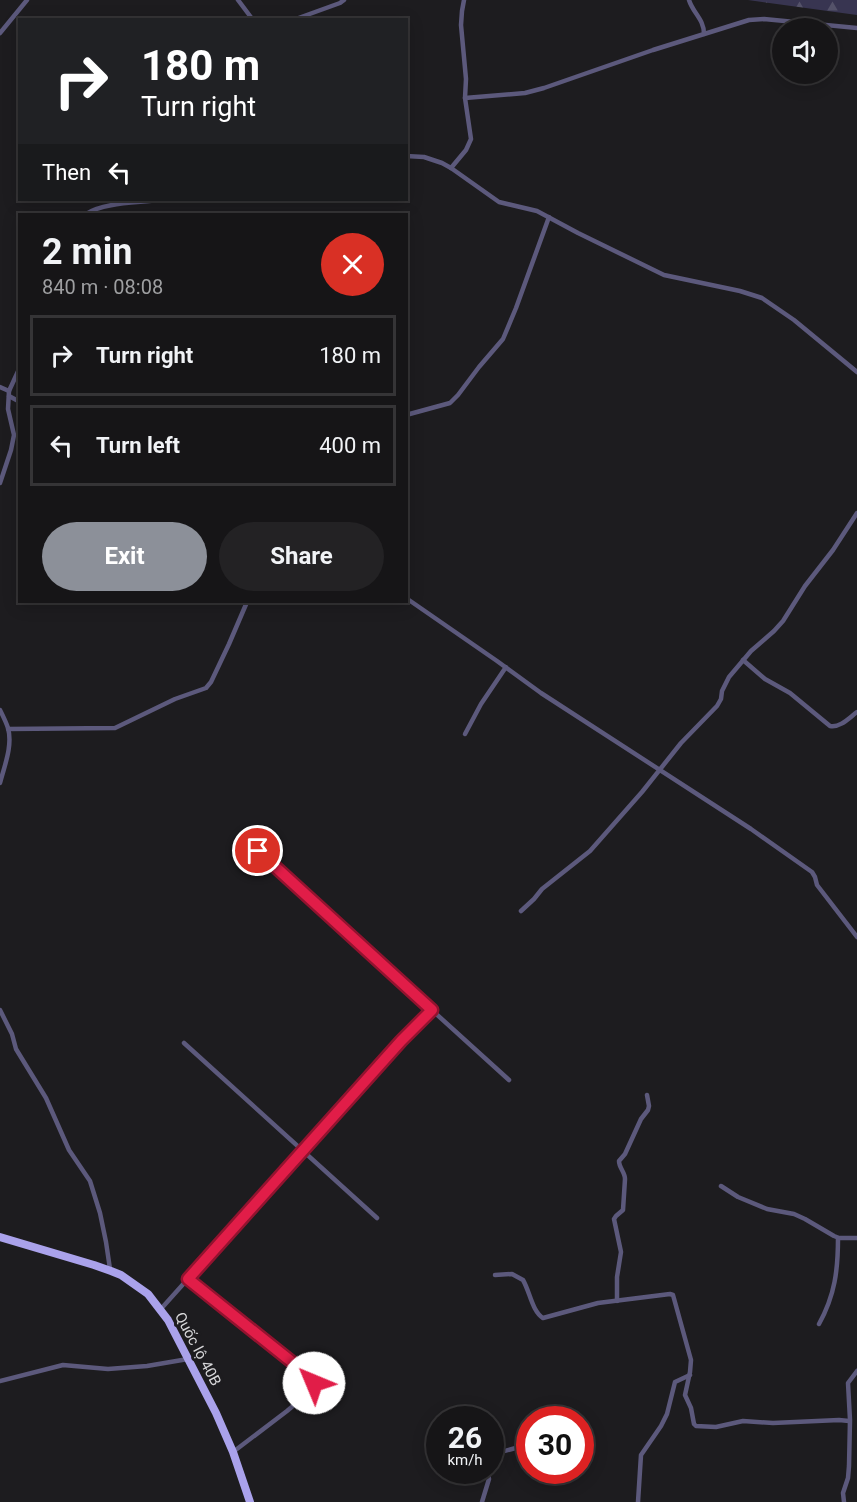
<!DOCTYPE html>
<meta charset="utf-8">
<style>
:root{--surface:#161517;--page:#232224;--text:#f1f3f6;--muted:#9e9fa1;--line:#353436;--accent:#8c9099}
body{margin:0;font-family:Roboto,sans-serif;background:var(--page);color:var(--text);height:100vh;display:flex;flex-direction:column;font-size:22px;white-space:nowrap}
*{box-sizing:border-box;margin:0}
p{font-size:20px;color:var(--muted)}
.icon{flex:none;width:33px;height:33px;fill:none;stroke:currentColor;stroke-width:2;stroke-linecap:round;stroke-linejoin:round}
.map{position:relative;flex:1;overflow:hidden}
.sheet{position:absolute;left:18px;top:213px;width:390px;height:390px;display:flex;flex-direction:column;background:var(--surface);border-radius:0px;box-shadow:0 3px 15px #0003,0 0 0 2px var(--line)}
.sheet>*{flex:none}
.guide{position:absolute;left:18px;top:18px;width:390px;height:183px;border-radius:0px;box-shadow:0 3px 15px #0003,0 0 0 2px var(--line);background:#202124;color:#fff;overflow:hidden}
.controls{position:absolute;left:772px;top:18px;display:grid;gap:12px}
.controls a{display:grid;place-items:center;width:66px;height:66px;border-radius:50%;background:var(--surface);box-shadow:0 3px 15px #0003,0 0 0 2px var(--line);font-size:30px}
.speed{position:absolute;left:426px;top:1406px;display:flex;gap:12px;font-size:30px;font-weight:700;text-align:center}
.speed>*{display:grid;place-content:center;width:78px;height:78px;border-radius:50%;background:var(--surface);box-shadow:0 3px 15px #0003,0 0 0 2px var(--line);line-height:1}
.speed small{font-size:15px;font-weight:400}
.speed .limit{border:9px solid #d22;background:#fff;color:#111}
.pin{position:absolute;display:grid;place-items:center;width:51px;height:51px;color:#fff;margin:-26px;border:3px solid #fff;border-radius:50%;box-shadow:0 2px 6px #0007}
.me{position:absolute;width:66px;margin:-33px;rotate:315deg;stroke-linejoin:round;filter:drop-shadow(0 0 4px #0008)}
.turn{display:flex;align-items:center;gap:21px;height:126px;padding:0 24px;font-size:27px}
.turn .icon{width:78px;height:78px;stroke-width:2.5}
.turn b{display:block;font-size:42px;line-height:51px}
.then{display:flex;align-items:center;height:57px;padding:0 24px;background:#0003;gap:12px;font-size:22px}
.round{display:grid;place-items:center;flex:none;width:63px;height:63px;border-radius:32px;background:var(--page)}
.headline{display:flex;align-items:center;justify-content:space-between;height:102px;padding:0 24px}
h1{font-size:36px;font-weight:700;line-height:45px}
.button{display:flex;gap:12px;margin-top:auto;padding:12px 24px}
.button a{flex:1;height:69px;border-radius:36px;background:var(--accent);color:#fff;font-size:24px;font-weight:700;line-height:69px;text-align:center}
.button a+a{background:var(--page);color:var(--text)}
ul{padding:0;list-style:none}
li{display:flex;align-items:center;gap:18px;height:81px;margin:0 12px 9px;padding:0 12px;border:3px solid var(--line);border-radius:0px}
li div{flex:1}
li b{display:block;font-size:22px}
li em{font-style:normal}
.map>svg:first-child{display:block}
.forest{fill:url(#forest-firs)}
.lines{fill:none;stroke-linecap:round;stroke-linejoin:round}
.minor{stroke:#5c597c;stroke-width:4.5}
.trunk{stroke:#aaa2eb;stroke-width:8}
.route-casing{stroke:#92132f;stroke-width:15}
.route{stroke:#e11d48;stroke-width:10}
.labels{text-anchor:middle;stroke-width:6;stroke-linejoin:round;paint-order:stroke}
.street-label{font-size:15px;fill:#d7d7d9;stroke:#1d1c1f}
</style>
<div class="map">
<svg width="857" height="1502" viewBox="0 0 857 1502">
<defs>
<pattern id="forest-firs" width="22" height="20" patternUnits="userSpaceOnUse" patternTransform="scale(1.5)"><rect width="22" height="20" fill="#383551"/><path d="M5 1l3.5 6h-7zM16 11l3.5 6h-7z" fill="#545269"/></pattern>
</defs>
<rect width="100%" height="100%" fill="#1d1c1f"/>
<polygon class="forest" points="748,0 857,0 857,15"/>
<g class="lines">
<g class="minor">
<polyline points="238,0 253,20"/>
<path d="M689,0C693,13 704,19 704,34"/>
<polyline points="293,20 340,3 344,0"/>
<polyline points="0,33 27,0"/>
<polyline points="465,98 525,93 544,88 653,50 749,20 764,19 857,28"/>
<polyline points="406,156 424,157 442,163 451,168 499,202 537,211 578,233 664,275 740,291 762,298 794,320 857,372"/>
<polyline points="451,168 466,150 471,139 465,98 466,79 461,25 462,11 464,0"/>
<path d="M86,214C104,202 138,203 159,200"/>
<polyline points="0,387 9,391"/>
<polyline points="9,396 20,402"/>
<polyline points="406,415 450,403 458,395 479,367 503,339 516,308 549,217"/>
<polyline points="0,483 11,450 14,435 8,409 9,391 20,367"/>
<polyline points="406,598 497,661 541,693 751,829 812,872 815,877 817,885 857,937"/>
<path d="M743,660L765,679L790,693L830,726C840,728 849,718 857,712"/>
<path d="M0,710C3,716 6,722 8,728C13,746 4,767 0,783"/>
<polyline points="8,729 115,728 175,699 206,688 211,682 229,644 247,602"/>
<polyline points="465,734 481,704 506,667"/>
<polyline points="240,836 509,1080"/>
<polyline points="521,911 534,899 542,889 590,851 642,792 681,743 717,706 721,699 722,691 729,677 751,651 774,631 783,621 805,586 833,550 857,513"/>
<polyline points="0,1010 12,1034 16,1049 46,1098 69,1150 90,1181 100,1213 106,1242 110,1269"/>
<polyline points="184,1043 377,1218"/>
<polyline points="721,1186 738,1197 767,1209 794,1214 805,1219 834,1236 839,1238 857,1238"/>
<path d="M495,1275L512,1274L523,1280C530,1292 532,1311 543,1318L598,1303L670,1294L673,1295L691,1360L690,1372L685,1395L691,1408L694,1424L696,1426L716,1427L743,1421L773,1423L839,1420L849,1421"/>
<polyline points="188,1279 313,1379 313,1387 307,1394 287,1411 233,1452"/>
<path d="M617,1301V1277L621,1252L614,1219L616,1216L623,1210L625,1179C625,1172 619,1168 619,1161L625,1154L641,1119L648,1110L649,1106L647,1095"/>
<polyline points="160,1310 401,1041 432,1010"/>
<path d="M819,1324C835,1295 838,1270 838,1238"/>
<polyline points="0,1381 63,1365 108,1369 147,1366 188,1359"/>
<polyline points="580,1434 587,1432"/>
<polyline points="490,1455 530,1444"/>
<polyline points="482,1502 489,1479 487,1470"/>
<polyline points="638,1502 641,1455 661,1426 667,1414 675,1382 690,1375"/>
<polyline points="844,1502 843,1493 848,1478 849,1466 850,1420 848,1383 857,1371"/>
</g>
<polyline class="trunk" points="0,1237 94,1265 111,1271 121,1275 148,1294 168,1320 216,1413 233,1452 250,1502"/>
</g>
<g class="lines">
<g class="route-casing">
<polyline id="route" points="258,851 432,1010 401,1041 188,1279 307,1374 313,1379 314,1383"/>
</g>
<use href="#route" class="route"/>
</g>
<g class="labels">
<g class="street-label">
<text transform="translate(198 1349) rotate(62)" y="5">Quốc lộ 40B</text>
</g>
</g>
</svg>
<div class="controls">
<a><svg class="icon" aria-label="sound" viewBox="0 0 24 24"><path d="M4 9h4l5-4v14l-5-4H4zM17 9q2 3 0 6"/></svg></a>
</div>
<div class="speed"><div>26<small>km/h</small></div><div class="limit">30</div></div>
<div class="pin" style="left:258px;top:851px;background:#d93025"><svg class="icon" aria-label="arrive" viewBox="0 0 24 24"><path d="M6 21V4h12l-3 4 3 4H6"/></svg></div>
<svg class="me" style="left:314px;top:1383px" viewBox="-20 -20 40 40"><circle r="19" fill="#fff"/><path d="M0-13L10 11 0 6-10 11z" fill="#e11d48"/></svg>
<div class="guide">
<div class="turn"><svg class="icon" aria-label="right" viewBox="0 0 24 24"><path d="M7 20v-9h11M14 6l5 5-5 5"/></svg><div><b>180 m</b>Turn right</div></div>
<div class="then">Then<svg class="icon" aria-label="left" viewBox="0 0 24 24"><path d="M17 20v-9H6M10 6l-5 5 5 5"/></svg></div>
</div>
<section class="sheet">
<div class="headline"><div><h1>2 min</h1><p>840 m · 08:08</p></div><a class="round" style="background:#d93025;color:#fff"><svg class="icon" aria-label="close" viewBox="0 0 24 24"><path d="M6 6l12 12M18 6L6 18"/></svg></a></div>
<ul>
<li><svg class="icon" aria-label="right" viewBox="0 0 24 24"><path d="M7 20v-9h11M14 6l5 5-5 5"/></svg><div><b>Turn right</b></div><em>180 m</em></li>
<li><svg class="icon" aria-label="left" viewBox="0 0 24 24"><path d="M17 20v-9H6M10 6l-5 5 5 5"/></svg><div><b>Turn left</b></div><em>400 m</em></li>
</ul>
<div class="button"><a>Exit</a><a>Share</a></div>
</section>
</div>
